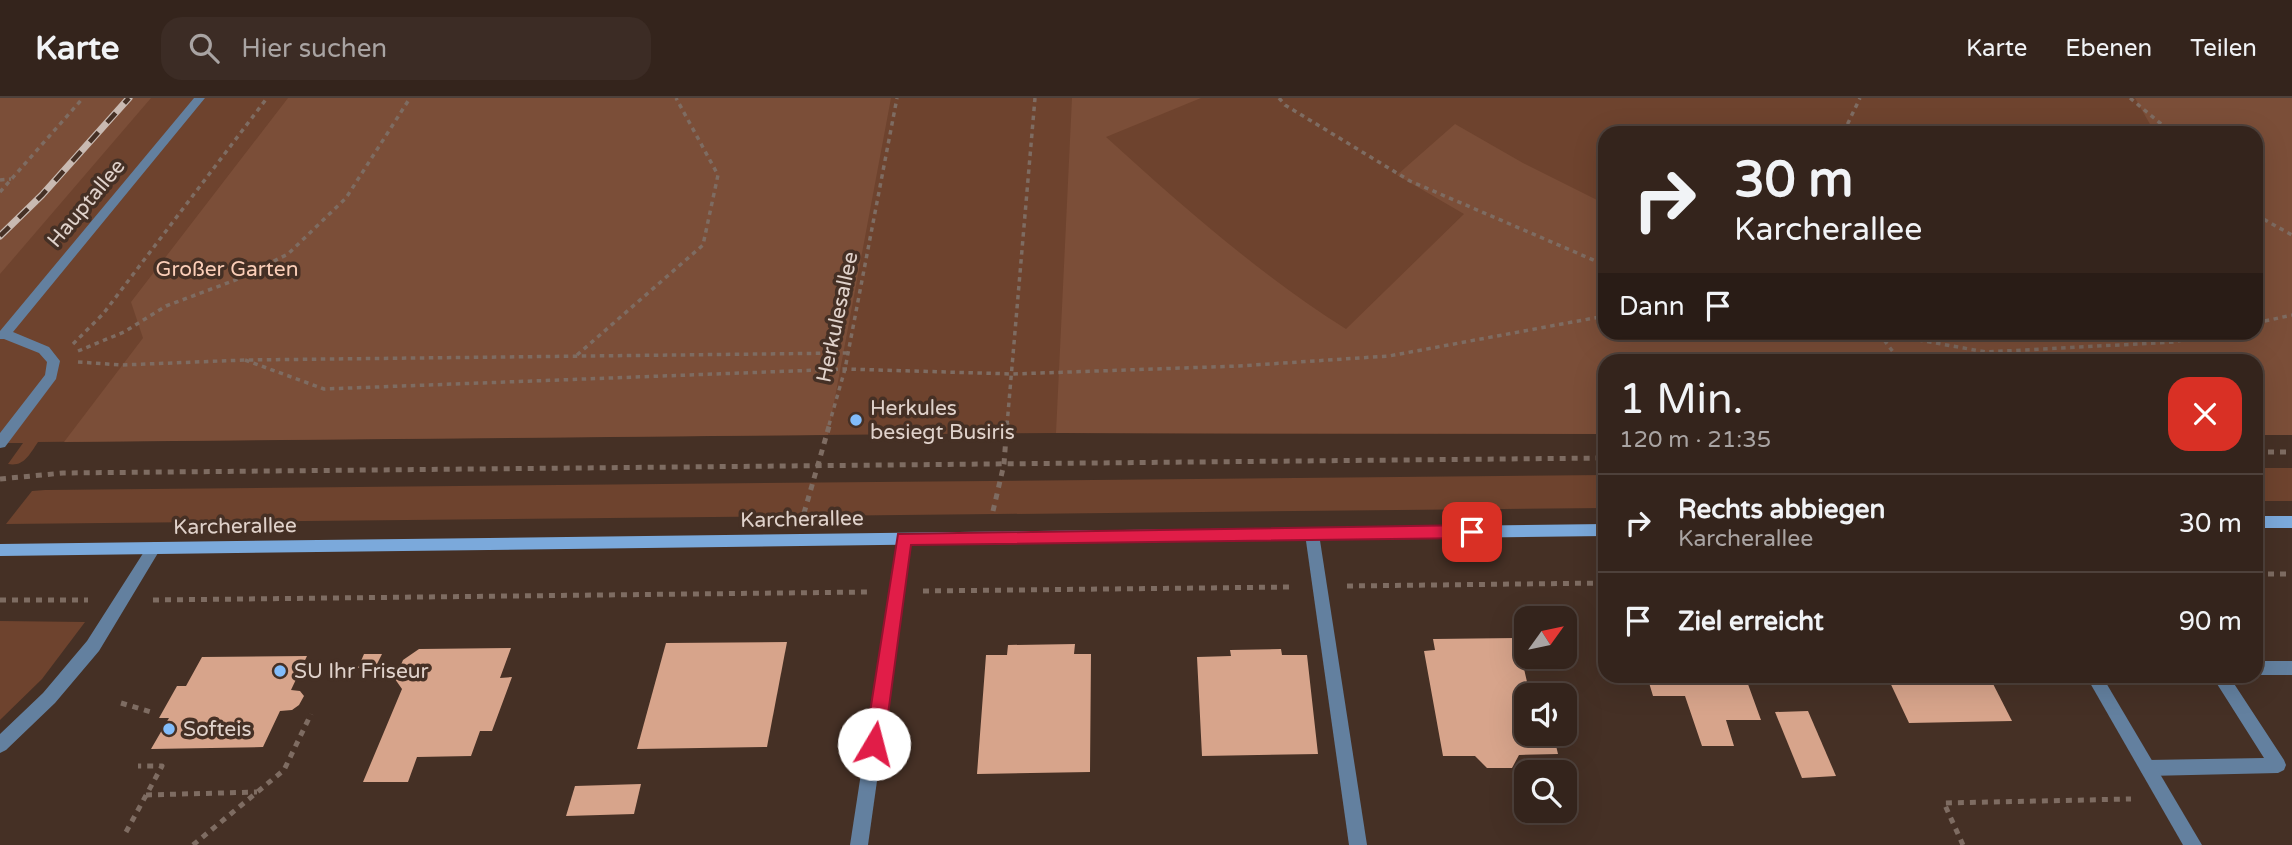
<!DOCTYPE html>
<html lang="de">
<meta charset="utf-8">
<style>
:root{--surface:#34241c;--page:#3c2c25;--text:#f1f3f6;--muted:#a9a4a3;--line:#4e413b}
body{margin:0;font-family:"Varela Round",sans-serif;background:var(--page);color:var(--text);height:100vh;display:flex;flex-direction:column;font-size:26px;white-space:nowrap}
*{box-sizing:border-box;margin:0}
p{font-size:23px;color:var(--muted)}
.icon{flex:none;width:38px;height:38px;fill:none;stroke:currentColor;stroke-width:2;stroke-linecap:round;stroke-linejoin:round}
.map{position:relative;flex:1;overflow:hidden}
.details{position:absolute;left:1598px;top:256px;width:665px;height:329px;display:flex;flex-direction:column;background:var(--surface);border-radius:21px;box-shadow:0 7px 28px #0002,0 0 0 2px var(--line)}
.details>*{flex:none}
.top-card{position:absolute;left:1598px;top:28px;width:665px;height:214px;border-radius:21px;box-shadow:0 7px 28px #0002,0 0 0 2px var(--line);background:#34241c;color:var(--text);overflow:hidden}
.needle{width:46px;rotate:57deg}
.tools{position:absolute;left:1514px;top:508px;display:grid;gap:14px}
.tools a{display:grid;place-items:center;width:63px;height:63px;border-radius:14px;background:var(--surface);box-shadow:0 7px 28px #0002,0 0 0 2px var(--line);font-size:35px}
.pin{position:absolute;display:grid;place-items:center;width:60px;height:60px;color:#fff;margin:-30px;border-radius:14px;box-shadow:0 4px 10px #0006}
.me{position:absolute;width:77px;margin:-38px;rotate:8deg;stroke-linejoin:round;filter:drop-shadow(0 0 5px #0008)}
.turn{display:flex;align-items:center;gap:24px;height:147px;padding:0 21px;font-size:32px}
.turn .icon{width:91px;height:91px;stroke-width:2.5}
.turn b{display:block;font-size:49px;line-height:60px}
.then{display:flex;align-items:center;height:66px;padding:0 21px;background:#0003;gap:14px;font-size:26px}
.round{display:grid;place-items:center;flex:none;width:74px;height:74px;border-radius:21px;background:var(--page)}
.overview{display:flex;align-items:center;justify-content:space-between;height:119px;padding:0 21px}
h1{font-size:42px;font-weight:600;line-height:52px}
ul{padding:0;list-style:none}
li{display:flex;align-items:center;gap:21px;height:98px;padding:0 21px;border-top:2px solid var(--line)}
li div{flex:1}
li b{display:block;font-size:26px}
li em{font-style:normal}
header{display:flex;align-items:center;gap:42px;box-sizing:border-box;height:98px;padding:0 35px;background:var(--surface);border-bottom:2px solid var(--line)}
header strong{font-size:33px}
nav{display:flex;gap:38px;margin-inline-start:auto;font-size:24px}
.search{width:490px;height:63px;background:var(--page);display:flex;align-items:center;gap:18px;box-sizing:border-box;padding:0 24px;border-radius:21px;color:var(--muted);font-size:26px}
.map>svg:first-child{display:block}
.green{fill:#6e432e;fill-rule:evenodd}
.forest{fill:#7b4e38}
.building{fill:#d7a48b}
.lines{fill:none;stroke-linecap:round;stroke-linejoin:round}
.path-far1{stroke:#7e6c62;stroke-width:3.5;stroke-dasharray:4.5 4.5;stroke-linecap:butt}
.path{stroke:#7e6c62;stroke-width:5;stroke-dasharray:6 6;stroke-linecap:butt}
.service{fill:#63809f;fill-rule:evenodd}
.pedestrian{fill:#63809f;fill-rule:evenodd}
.minor{fill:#63809f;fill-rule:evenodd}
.tertiary{fill:#63809f;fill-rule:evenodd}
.secondary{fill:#7ba9db;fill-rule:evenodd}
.rail-casing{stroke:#c9bab2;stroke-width:7}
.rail{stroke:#453025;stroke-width:4.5;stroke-dasharray:13;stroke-linecap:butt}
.route{fill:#e11d48;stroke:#92132f;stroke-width:2}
.poi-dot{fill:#82bcfa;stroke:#453025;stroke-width:2.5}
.labels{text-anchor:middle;stroke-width:7;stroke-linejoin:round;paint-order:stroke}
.street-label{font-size:21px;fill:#e0d2cb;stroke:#453025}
.park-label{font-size:21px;fill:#fbceb8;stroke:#453025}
.poi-label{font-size:21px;fill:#e0d2cb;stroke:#453025;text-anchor:start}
</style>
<header>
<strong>Karte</strong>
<div class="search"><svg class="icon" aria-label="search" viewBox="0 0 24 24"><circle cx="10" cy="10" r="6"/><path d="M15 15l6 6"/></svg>Hier suchen</div>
<nav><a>Karte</a><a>Ebenen</a><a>Teilen</a></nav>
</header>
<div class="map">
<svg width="2292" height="747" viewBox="0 0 2292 747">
<rect width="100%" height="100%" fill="#453025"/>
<g class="green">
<path d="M0,0H2292V337H2256V262H1605V336L1056,335L38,344C29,357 24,369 8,366L23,345H0ZM1605,35H2256V234H1605Z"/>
<rect x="2256" y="370" width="36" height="33"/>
<polygon points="1605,377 1605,410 6,426 32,393 45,392"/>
<polygon points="0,523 85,524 42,581 0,622"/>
</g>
<g class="forest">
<polygon points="0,0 151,0 0,176"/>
<polygon points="288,0 891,0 828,337 64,344 143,240 131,204"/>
<path d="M1072,0H1201L1106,39C1182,108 1259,176 1346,231L1464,116L1397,77L1455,26L1523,65L1605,106V234H2256V35H2155L2135,0H2292V337H2256V262H1605V336L1056,335Z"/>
</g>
<g class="building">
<polygon points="1517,540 1530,597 1526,597 1526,635 1553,635 1558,656 1519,657 1512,670 1487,670 1475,658 1443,658 1424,553 1435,552 1433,541"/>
<polygon points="787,544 767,649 637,651 666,545"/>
<polygon points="1075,546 1074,556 1091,556 1090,674 977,676 986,557 1007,557 1008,547"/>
<polygon points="511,550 500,580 512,579 492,633 480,633 471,658 417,659 408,684 363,684 402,591 395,581 403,562 419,551"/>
<polygon points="1281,551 1282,557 1307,557 1318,656 1202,658 1197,559 1231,558 1230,552"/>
<polygon points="364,556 382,556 375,570 358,570"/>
<polygon points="307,558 291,592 300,593 304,598 299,607 292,612 280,613 263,649 151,651 169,620 159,620 177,588 186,588 202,559"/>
<polygon points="1647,578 1745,578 1761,622 1726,622 1734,648 1702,648 1685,598 1653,598"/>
<polygon points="1887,578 1989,578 2012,623 1909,625"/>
<polygon points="1808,613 1836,678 1802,680 1775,614"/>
<polygon points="641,686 634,716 566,718 575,688"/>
</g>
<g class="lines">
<g class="path-far1">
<polyline points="1279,0 1285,7 1410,83 1605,167"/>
<polyline points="2130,0 2172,35"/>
<polyline points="1847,35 1848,25 1860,0"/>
<polyline points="0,82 11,81"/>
<polyline points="0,94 83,0"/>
<polyline points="2256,117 2292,137"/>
<polyline points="2256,225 2292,217"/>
<polyline points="1874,234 1986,254 2174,244 2216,234"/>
<polyline points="1879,235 1899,262"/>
<polyline points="73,246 103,216 267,0"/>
<polyline points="78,253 124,234 166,208 238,181 288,156 346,100 410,0"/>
<polyline points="577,257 703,147 718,77 676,0"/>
<polyline points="245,262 324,291 845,271 1013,276 1239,268 1389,258 1605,218"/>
<polyline points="78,264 122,267 245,262 847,255"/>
<polyline points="829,327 845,271 897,0"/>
<polyline points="1007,327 1035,0"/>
</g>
<g class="path">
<polyline points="2256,354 2292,354"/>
<polyline points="0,381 63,375 1605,360"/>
<polyline points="993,413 1004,366 1007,325"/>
<polyline points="804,415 830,325"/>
<polyline points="2256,476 2292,476"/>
<polyline points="1347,488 1605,485"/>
<polyline points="923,493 1292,489"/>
<polyline points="0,502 88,502"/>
<polyline points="153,502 869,494"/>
<polyline points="121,605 154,615"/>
<polyline points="146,697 257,694"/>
<polyline points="126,734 162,668 138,668"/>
<polyline points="193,747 284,672 311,616"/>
<polyline points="1963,747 1944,705 2131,701"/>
</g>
<g class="service">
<polygon points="1312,430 1317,432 1319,436 1367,747 1349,747 1305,436 1307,432"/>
<rect x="2256" y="563" width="36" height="14"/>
<polygon points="2212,578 2229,578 2284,662 2286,667 2284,672 2278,675 2148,678 2142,675 2140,670 2142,665 2148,662 2264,660"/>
</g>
<polygon class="pedestrian" points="194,0 205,0 13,234 49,249 60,263 56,281 5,349 0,350 0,335 45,277 47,264 39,255 4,241 0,241 0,233"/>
<g class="minor">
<polygon points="904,435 909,437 911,441 868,747 850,747 897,441 899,437"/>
<polygon points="154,444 159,446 161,450 99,553 55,605 6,652 0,655 0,636 43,595 87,543 149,446"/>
</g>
<polygon class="tertiary" points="2086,578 2102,578 2202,747 2183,747"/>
<g class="secondary">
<rect x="2256" y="418" width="36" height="12"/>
<polygon points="1605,426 1605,438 0,458 0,446"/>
</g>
<g class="rail-casing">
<polyline id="rail" points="0,138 42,97 129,0"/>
</g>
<use href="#rail" class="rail"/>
</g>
<polygon class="route" points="1472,427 1478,429 1480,434 1478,438 1472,440 911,447 884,646 881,652 874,654 867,652 865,646 898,436"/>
<g class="poi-dot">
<circle cx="856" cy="322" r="7"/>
<circle cx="280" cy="573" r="7"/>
<circle cx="169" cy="631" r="7"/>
</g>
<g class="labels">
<g class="street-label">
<text transform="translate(86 105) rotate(-50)" y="7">Hauptallee</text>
<text transform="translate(837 219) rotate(-78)" y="7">Herkulesallee</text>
<text transform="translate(802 421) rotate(-1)" y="7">Karcherallee</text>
<text transform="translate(235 428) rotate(-1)" y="7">Karcherallee</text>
</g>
<g class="park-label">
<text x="227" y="178">Großer Garten</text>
</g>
<g class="poi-label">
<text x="870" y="317">Herkules<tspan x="870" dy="24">besiegt Busiris</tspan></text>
<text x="294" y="580">SU Ihr Friseur</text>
<text x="183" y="638">Softeis</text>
</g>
</g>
</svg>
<div class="tools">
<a><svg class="needle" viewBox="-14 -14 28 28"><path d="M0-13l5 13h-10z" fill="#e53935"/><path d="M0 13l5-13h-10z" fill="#a9a4a3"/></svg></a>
<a><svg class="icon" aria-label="sound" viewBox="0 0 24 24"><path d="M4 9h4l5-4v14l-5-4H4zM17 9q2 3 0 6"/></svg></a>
<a><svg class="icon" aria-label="search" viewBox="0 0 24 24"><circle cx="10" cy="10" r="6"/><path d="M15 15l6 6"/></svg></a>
</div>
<div class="pin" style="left:1472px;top:434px;background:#d93025"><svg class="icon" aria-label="arrive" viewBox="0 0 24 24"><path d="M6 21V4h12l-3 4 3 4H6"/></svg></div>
<svg class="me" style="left:874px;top:646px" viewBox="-20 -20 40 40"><circle r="19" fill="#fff"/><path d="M0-13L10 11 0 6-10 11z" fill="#e11d48"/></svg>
<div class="top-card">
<div class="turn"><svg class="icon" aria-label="right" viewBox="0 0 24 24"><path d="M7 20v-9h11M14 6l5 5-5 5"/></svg><div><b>30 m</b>Karcherallee</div></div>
<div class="then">Dann<svg class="icon" aria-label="arrive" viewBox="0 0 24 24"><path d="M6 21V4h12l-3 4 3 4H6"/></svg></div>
</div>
<section class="details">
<div class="overview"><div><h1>1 Min.</h1><p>120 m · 21:35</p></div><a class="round" style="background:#d93025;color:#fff"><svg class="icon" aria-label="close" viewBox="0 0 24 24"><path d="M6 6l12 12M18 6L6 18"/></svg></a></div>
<ul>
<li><svg class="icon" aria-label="right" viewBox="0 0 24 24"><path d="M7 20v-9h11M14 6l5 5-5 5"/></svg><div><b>Rechts abbiegen</b><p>Karcherallee</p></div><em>30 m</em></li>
<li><svg class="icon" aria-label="arrive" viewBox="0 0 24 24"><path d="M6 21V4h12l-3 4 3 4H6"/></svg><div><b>Ziel erreicht</b></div><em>90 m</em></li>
</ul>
</section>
</div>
